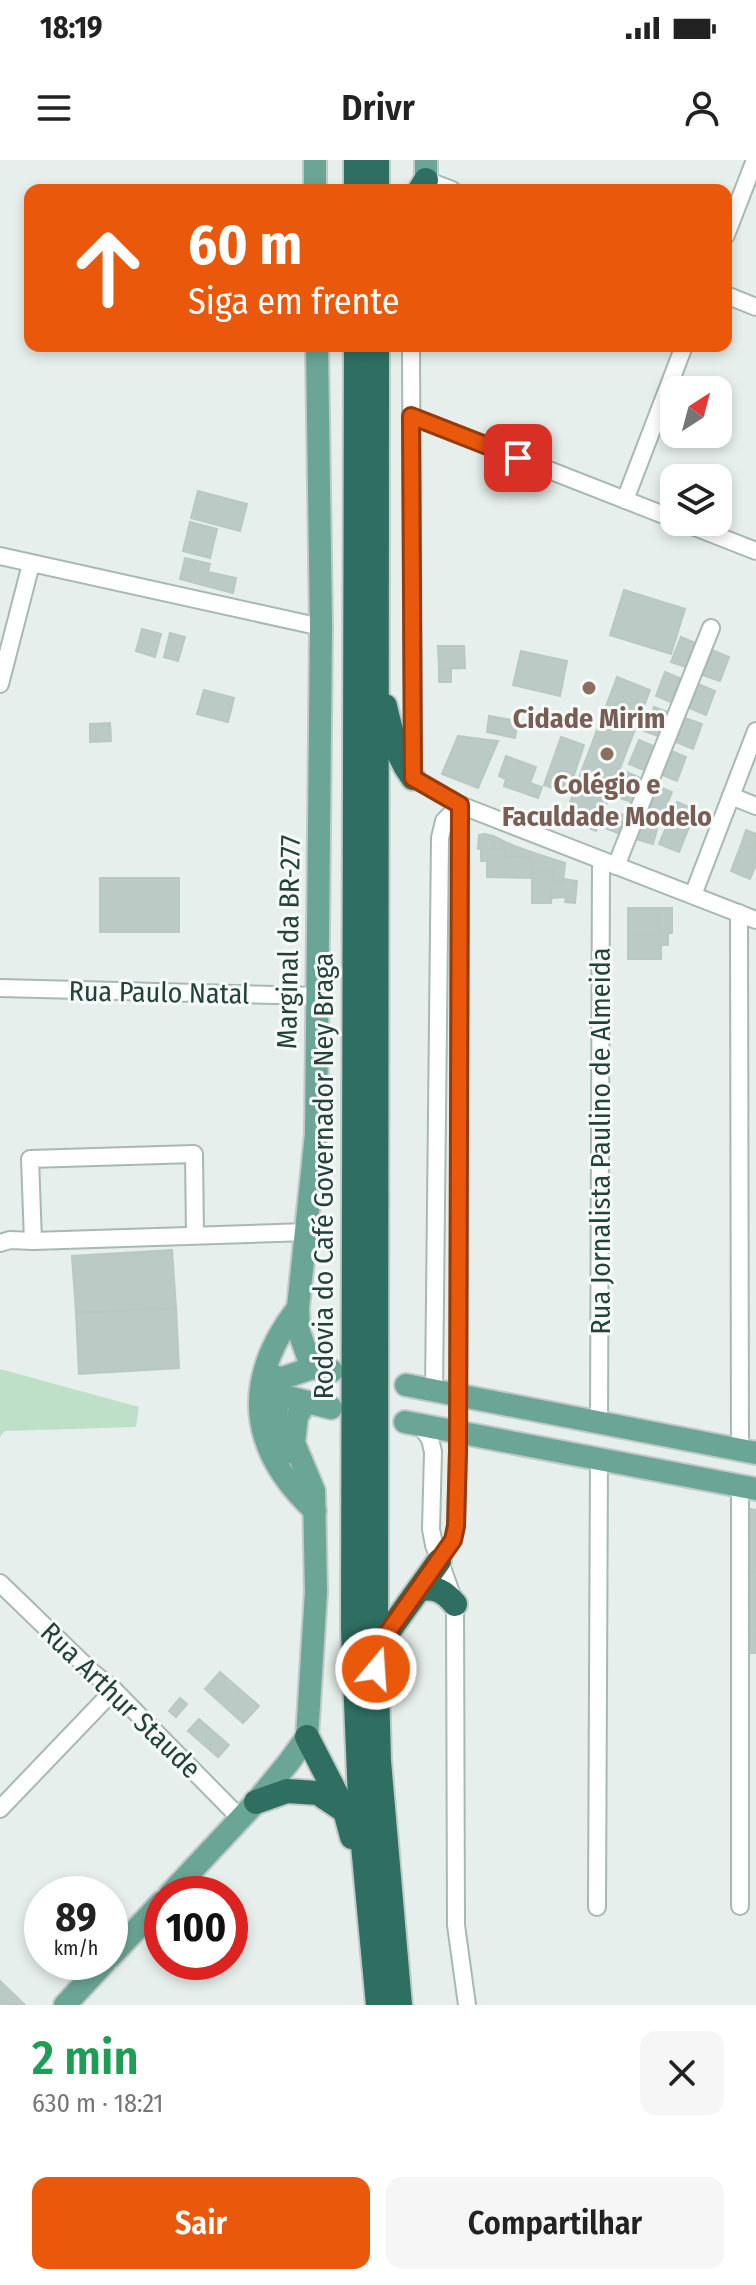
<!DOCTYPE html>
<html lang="pt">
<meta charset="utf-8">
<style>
:root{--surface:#fff;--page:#f6f6f6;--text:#222;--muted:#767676;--accent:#ea580c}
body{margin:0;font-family:"Fira Sans Condensed",sans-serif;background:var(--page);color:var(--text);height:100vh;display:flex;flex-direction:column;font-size:30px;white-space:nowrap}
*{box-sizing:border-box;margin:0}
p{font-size:26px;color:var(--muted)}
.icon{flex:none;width:44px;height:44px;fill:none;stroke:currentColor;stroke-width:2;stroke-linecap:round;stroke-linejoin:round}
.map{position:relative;height:1845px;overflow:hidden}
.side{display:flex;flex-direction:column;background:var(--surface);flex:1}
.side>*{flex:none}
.hud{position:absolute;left:24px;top:24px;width:708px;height:168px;border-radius:16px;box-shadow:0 4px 12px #0003;background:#ea580c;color:#fff;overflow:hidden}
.needle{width:52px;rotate:36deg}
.buttons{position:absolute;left:660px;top:216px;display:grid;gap:16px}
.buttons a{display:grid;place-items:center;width:72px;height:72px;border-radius:16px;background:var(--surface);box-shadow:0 4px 12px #0003;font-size:40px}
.speed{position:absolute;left:24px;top:1716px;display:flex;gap:16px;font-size:40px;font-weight:700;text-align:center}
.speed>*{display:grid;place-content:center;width:104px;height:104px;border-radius:50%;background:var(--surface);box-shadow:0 4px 12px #0003;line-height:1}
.speed small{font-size:20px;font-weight:400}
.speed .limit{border:12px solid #d22;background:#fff;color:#111}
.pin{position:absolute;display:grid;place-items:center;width:68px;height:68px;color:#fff;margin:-34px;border-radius:16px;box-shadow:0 4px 12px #0006}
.me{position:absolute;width:88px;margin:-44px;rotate:18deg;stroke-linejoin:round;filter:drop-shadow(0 0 6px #0008)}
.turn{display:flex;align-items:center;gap:28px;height:168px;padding:0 32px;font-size:36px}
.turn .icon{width:104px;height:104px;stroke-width:2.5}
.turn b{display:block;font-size:56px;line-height:68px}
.round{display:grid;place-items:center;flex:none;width:84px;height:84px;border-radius:16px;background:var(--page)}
.head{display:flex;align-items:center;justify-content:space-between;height:136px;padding:0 32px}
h1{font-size:48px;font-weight:600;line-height:60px;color:#1e9e55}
.cta{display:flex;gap:16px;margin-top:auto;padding:16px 32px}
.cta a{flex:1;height:92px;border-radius:16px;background:var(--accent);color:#fff;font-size:32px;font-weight:600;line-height:92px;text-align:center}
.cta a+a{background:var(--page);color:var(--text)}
.status{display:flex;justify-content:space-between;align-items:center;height:56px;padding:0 40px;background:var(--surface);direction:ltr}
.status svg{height:22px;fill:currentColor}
header{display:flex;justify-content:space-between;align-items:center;height:104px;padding:0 32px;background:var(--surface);font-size:36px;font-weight:600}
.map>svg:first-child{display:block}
.green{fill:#bfe0c8}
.building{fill:#bbcac4;stroke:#b8c9c2;stroke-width:2}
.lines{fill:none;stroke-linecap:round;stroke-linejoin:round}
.minor-casing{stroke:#a8b8b2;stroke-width:20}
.major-casing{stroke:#c2cac8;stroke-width:26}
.highway-casing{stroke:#c2cac8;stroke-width:28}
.minor{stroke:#fff;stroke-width:16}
.major{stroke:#6aa596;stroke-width:22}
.highway{stroke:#2f6f62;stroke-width:24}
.route-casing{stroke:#983908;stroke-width:20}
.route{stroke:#ea580c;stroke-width:14}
.education-dot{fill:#8d6e63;stroke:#f7fbf9;stroke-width:3}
.labels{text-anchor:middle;stroke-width:6;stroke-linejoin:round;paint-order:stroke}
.education-label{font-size:28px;font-weight:bold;fill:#785e54;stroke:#f7fbf9}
.street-label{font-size:28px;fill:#24423a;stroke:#f7fbf9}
</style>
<div class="status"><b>18:19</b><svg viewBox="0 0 49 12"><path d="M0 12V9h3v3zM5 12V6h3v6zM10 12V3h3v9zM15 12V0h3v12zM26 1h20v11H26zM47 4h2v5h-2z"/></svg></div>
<header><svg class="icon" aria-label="menu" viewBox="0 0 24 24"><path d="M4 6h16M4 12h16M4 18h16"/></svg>Drivr<svg class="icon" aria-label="person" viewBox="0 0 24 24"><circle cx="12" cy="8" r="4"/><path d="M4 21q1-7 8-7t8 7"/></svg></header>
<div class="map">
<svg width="756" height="1845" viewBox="0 0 756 1845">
<rect width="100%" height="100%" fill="#e6efeb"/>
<polygon class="green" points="0,1209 139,1247 136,1267 5,1271 0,1277"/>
<g class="building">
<polygon points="198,331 247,344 240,371 191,358"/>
<polygon points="190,362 217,369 210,398 183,391"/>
<polygon points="185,398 210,404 208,412 236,418 233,433 180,419"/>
<polygon points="624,430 685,449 671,494 610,475"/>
<polygon points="142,469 161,474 155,497 136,491"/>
<polygon points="170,473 185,477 178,501 164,497"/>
<polygon points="681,477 698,484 688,508 671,502"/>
<polygon points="438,486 464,486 465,508 439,509"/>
<polygon points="712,490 729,497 720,521 702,515"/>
<polygon points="521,491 567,501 560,536 513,525"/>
<rect x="439" y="509" width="12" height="13"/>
<polygon points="665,512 682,519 673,543 656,536"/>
<polygon points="617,517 650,530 596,671 564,658"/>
<polygon points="698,524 715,531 706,555 689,548"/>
<polygon points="204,530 234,538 228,562 197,554"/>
<polygon points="654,547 671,553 661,577 644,571"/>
<polygon points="489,556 518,561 515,578 487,572"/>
<polygon points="685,558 702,564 693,589 676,582"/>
<polygon points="110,563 111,581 90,582 90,564"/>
<polygon points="458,576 498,581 478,628 442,614"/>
<polygon points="561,577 584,585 568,633 544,625"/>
<polygon points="639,580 656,587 646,611 629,604"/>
<polygon points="669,590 686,597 677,621 660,614"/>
<polygon points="506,596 536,607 530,623 542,627 538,638 504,626 506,619 499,616"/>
<polygon points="626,612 643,619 634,643 617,637"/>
<polygon points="655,625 672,632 662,656 645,649"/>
<polygon points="677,642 696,650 679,692 659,684"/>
<polygon points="612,651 627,656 620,674 605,668"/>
<polygon points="640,660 658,666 653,684 636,679"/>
<polygon points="746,670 756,674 756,690 741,685"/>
<polygon points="485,674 493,676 493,689 478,689 479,675"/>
<polygon points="493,676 512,685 512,697 505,697 505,689 493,689"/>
<polygon points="512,685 531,692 532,698 512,697"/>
<polygon points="741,685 756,690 756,704 750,719 731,711"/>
<polygon points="481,689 505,689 505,697 532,698 532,718 487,717 487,701 481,701"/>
<polygon points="531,692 565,703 563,722 552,720 553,709 532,709"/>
<polygon points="532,709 553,709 551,743 532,743"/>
<rect x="100" y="718" width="79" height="54"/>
<polygon points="564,719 577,721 575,743 565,742 566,737 551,738 552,720 563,722"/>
<rect x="628" y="748" width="31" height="25"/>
<rect x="659" y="748" width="13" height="25"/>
<polygon points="628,773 668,773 668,785 661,785 661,799 628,799"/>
<polygon points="172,1090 176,1148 76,1153 72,1096"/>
<polygon points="176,1148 179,1208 79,1214 76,1153"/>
<polygon points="750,1349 756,1350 756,1412 748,1413"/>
<polygon points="756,1412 756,1440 748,1440 748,1413"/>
<polygon points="748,1440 756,1440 756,1465 747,1465"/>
<rect x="747" y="1465" width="9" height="28"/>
<polygon points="220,1512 259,1546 243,1563 205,1529"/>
<polygon points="180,1538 187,1544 176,1557 169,1551"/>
<polygon points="199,1559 229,1585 218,1597 188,1571"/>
<polygon points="0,1821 25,1845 0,1845"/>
</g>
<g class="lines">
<g class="minor-casing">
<g id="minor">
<polyline points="426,20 452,30"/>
<polyline points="726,75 755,0"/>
<polyline points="726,135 756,147"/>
<polyline points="411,186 413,618 460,645 756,760"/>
<polyline points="411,256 674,359"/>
<polyline points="625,340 684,186"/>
<polyline points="682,362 756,391"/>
<polyline points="0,396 321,467"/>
<polyline points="0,524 31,404"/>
<polyline points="731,636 756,646"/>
<polyline points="616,706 711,468"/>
<polyline points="693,735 756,571"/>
<polyline points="739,753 740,1290"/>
<polyline points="0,828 318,836"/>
<polyline points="33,1081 30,999 194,994 195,1075"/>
<polyline points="0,1083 10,1080 33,1081 307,1072"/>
<polyline points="434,1231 440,678 444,661 460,645"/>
<polyline points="599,1263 601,700"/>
<polyline points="420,1265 430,1279 433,1292 431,1369 434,1385 455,1444 456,1765 467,1845"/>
<polyline points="740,1326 740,1746"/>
<polyline points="439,1401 453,1380 456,1366 458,1291 460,645"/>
<polyline points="0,1423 92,1512 114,1530 241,1659"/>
<polyline points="0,1649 114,1530"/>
<polyline points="597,1747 599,1299"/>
</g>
</g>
<g class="major-casing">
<g id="major">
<polyline points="315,0 315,30"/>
<polyline points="426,0 426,20"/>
<path d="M298,1148C242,1220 248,1289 315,1351"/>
<polyline points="312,1208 299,1172 298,1148 316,974 321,467 317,186"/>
<path d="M277,1217C274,1243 278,1268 285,1293"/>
<polyline points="277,1220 312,1208 332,1211"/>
<polyline points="406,1225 756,1293"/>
<polyline points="292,1238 331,1248"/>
<polyline points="405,1262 756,1329"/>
<polyline points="170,1734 256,1642 289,1602 307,1577 316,1432 314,1331 294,1283 297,1256 306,1243"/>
<polyline points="110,1797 162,1742"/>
<polyline points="65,1845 105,1802"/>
</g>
</g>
<g class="highway-casing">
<g id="highway">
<polyline points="356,0 356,30"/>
<polyline points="377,0 377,30"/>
<polyline points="420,30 426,20"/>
<polyline points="356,186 353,1469 361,1664 378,1845"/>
<polyline points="377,186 376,1489 379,1601 400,1845"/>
<path d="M385,546C391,572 397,597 413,618"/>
<path d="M420,1429C436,1427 444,1431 455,1444"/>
<polyline points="376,1489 439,1401"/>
<polyline points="307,1577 345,1651 352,1677"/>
<polyline points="256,1642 287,1631 318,1633 342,1649"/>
</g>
</g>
<use href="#minor" class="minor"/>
<use href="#major" class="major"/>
<use href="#highway" class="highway"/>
</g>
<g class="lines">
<g class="route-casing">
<polyline id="route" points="376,1509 376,1489 453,1380 456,1366 458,1291 460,645 413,618 411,256 518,298"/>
</g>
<use href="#route" class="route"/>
</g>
<g class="education-dot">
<circle cx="589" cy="528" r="8"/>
<circle cx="607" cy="594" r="8"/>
</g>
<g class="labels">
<g class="education-label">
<text x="589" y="568">Cidade Mirim</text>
<text x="607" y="634">Colégio e<tspan x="607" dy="32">Faculdade Modelo</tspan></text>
</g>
<g class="street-label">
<text transform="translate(288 782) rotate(-89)" y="10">Marginal da BR-277</text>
<text transform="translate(159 832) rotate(1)" y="10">Rua Paulo Natal</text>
<text transform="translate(600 981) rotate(-90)" y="10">Rua Jornalista Paulino de Almeida</text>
<text transform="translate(323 1016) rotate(-90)" y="10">Rodovia do Café Governador Ney Braga</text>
<text transform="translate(121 1540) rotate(44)" y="10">Rua Arthur Staude</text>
</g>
</g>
</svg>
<div class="buttons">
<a><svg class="needle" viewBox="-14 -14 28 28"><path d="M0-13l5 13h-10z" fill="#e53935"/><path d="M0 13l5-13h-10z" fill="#767676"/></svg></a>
<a><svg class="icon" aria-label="layers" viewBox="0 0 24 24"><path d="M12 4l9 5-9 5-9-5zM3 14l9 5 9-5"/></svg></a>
</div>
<div class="speed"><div>89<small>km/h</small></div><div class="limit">100</div></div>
<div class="pin" style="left:518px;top:298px;background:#d93025"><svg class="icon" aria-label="arrive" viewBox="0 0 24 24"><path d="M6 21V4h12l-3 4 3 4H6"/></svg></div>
<svg class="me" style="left:376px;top:1509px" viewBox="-20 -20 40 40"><circle r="17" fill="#ea580c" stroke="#fff" stroke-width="3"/><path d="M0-11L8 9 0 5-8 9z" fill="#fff"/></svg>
<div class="hud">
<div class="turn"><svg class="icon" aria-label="ahead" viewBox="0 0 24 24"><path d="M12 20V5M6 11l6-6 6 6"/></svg><div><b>60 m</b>Siga em frente</div></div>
</div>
</div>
<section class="side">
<div class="head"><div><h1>2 min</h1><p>630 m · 18:21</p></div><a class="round"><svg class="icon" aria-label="close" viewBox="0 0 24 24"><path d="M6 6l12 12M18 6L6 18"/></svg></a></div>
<div class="cta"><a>Sair</a><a>Compartilhar</a></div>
</section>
